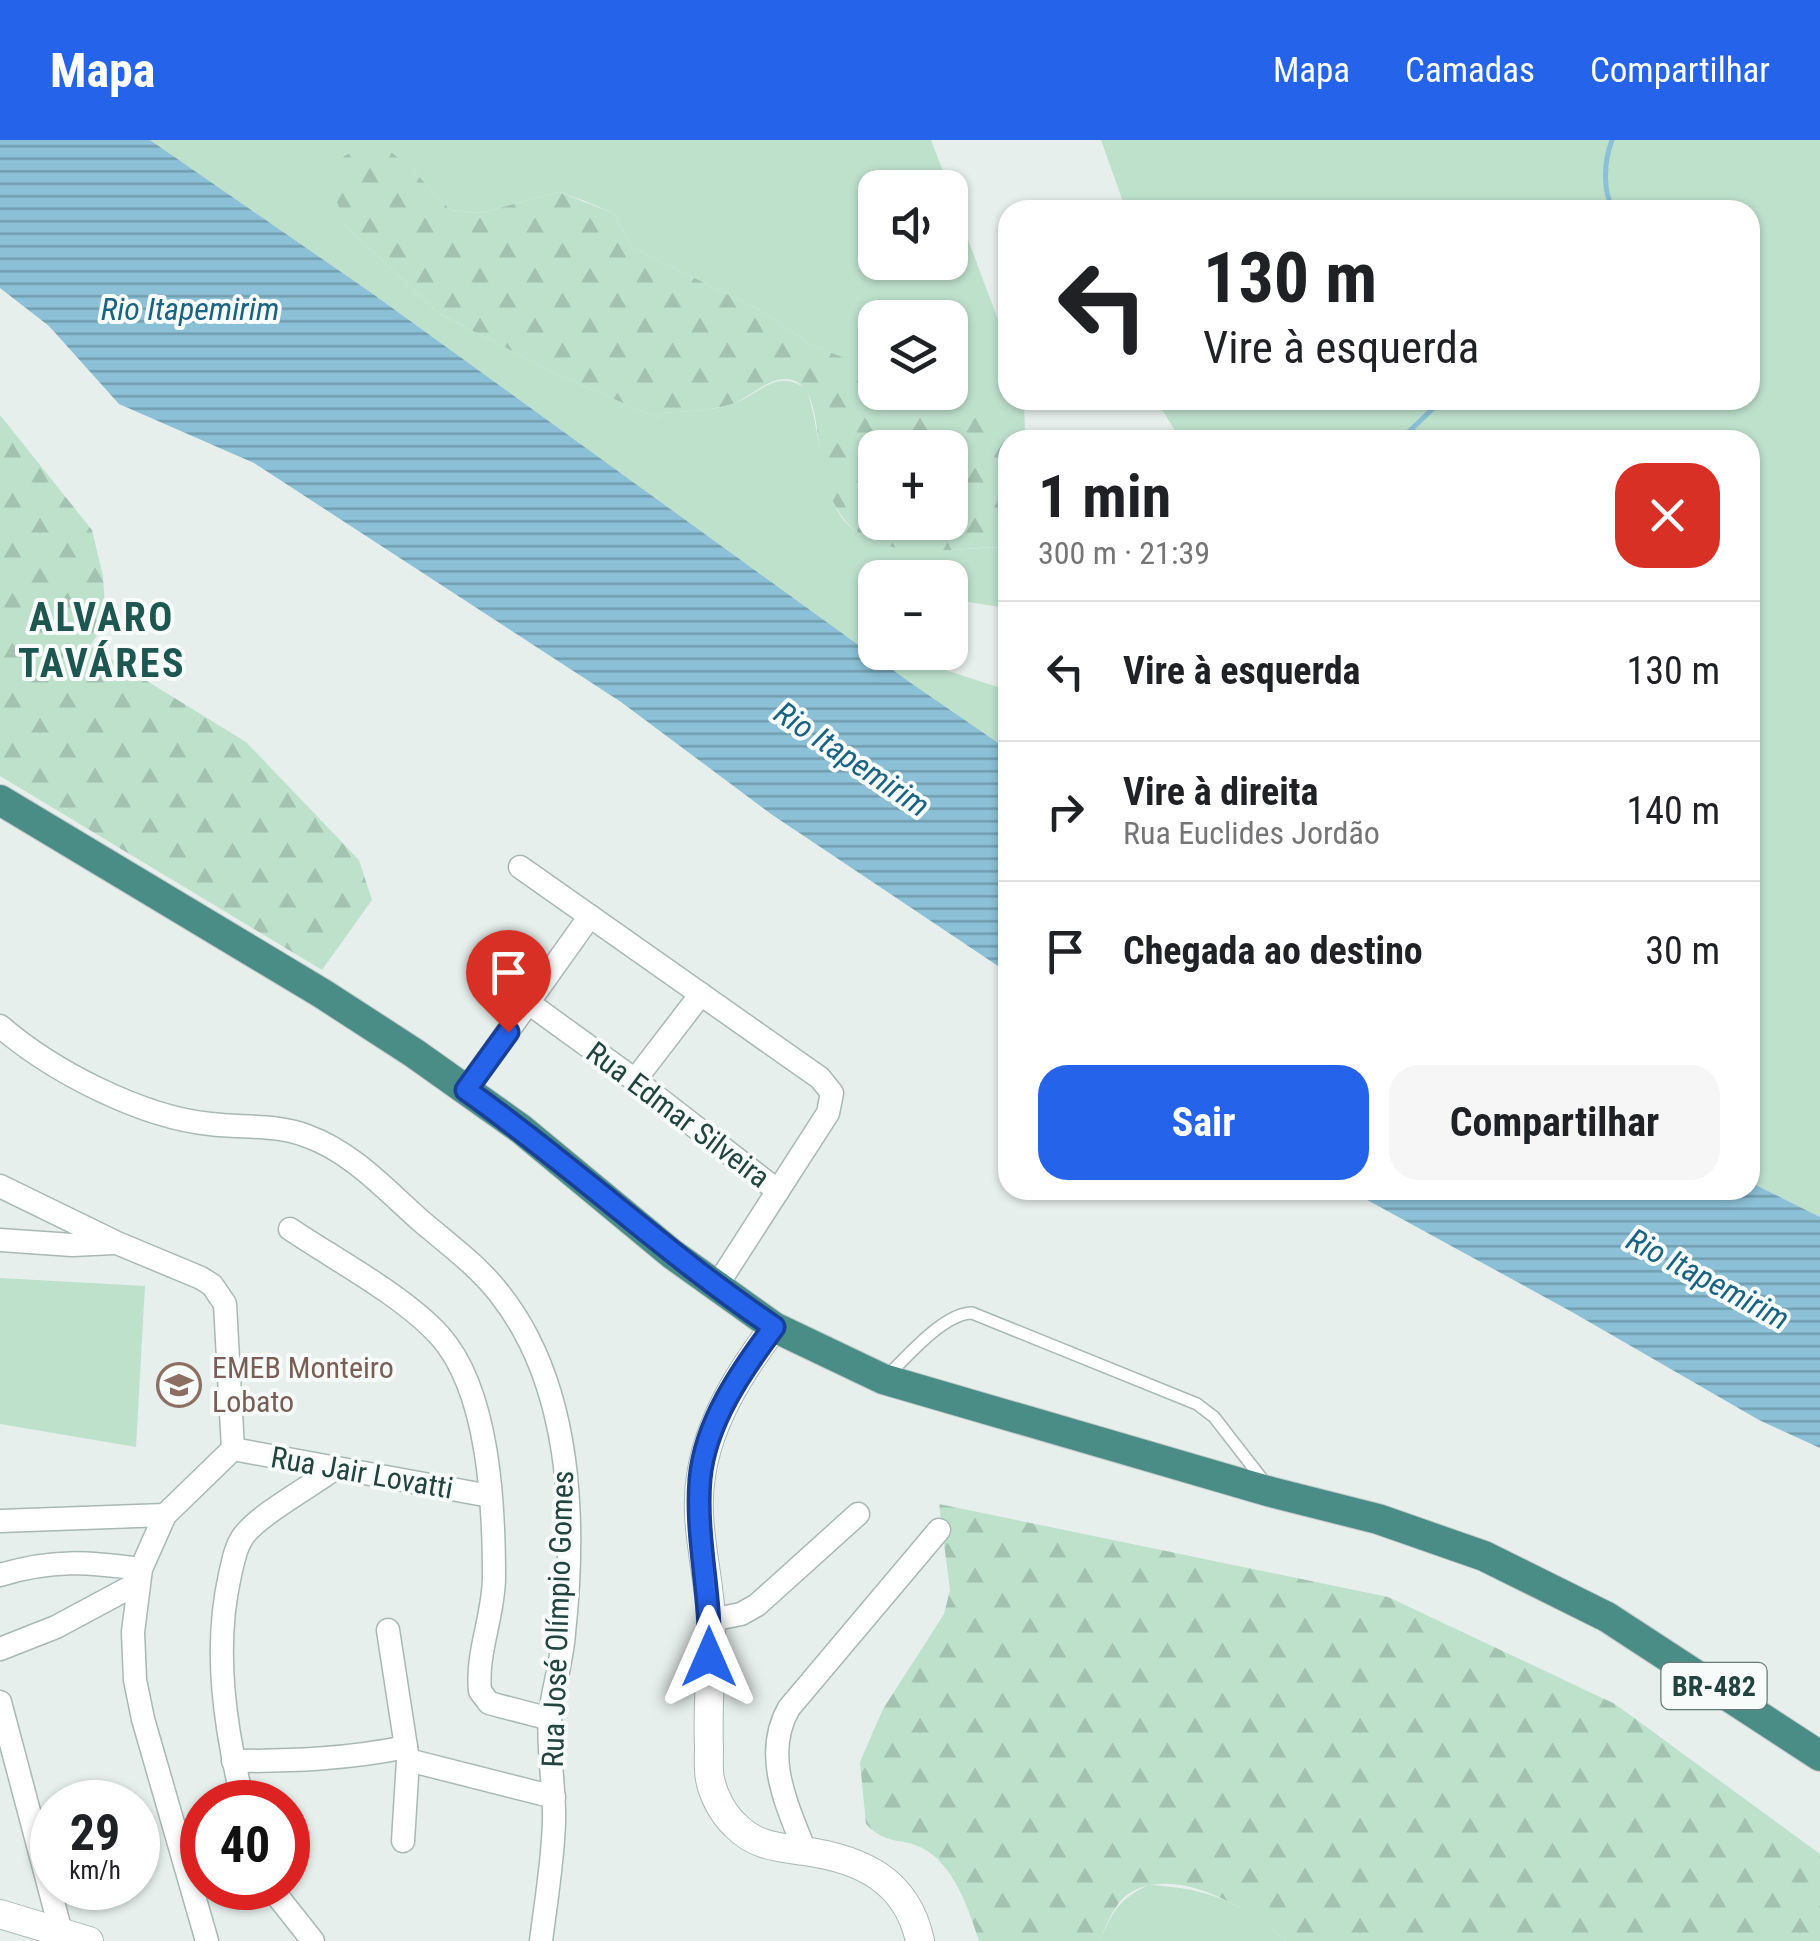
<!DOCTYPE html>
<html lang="pt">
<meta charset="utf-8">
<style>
:root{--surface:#fff;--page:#f6f6f6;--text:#202124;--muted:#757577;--line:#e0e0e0;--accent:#2563eb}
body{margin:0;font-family:"Roboto Condensed",sans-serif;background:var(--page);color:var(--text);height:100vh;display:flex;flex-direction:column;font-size:38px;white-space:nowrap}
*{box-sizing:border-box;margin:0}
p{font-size:32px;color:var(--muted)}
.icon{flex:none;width:55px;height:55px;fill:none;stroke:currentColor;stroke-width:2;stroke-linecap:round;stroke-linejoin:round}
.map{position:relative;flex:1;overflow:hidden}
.panel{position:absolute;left:998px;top:290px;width:762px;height:770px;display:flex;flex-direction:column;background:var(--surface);border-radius:30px;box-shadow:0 2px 8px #0004}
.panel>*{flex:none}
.hud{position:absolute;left:998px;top:60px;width:762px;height:210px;border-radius:30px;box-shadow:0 2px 8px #0004;background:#fff;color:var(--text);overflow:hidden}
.tools{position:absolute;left:858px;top:30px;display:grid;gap:20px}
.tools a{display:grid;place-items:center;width:110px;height:110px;border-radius:20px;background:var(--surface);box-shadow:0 2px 8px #0004;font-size:50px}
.speed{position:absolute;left:30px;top:1640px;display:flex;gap:20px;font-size:50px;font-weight:700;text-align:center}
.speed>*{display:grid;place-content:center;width:130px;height:130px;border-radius:50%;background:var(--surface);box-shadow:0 2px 8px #0004;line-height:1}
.speed small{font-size:25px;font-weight:400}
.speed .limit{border:15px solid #d22;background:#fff;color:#111}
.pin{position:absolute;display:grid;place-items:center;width:85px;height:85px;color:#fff;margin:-102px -42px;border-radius:50% 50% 50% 0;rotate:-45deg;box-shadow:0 0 10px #0007}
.pin .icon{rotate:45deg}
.me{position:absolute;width:110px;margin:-55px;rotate:0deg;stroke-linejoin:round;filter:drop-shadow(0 0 8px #0008)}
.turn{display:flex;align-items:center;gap:35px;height:210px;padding:0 40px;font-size:45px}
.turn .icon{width:130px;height:130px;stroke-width:2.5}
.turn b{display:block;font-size:70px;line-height:85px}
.round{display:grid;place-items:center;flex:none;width:105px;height:105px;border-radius:30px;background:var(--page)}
.headline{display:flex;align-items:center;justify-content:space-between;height:170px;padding:0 40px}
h1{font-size:60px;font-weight:700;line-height:75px}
.primary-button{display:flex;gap:20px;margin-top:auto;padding:20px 40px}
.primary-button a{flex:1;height:115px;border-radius:30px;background:var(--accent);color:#fff;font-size:40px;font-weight:700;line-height:115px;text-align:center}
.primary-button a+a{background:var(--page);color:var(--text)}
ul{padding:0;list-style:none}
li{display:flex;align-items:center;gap:30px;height:140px;padding:0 40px;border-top:2px solid var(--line)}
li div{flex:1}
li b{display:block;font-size:38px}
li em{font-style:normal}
header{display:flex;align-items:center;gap:60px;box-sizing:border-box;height:140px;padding:0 50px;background:var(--accent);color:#fff}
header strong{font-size:48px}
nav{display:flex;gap:55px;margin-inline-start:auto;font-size:35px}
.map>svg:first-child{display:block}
.grass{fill:#bee1cc}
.forest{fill:url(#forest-firs);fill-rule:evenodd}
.water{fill:url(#water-rules)}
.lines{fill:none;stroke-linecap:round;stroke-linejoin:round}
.stream{stroke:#8cc0d6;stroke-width:5}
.service-casing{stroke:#a8b8b5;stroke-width:14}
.minor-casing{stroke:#a8b8b5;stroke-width:25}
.tertiary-casing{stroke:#a8b8b5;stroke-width:30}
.trunk-casing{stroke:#c1cac9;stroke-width:32}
.service{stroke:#fff;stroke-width:11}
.minor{stroke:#fff;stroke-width:22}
.tertiary{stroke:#fff;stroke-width:28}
.trunk{stroke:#4a8c86;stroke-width:30}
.route-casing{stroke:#184099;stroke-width:25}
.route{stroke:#2563eb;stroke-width:18}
.labels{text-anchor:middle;stroke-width:8;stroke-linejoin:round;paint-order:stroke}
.shield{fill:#f7fbf9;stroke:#637a77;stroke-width:2.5}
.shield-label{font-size:28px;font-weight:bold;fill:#23433f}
.street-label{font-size:30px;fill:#23433f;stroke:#f7fbf9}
.education-label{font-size:30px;fill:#785e54;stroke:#f7fbf9;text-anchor:start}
.water-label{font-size:32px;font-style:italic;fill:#196383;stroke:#f7fbf9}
.district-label{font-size:40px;font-weight:bold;letter-spacing:2.5px;fill:#1d5750;stroke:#f7fbf9}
</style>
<header>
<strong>Mapa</strong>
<nav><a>Mapa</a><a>Camadas</a><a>Compartilhar</a></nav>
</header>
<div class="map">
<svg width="1820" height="1801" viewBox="0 0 1820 1801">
<defs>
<pattern id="forest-firs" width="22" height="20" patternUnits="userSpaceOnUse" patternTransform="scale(2.5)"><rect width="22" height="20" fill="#bee1cc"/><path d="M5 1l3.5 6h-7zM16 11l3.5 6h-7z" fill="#a3c2b0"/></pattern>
<pattern id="water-rules" width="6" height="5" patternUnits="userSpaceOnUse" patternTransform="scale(2.5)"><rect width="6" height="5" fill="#8cc0d6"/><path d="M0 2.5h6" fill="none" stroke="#729eaf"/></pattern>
</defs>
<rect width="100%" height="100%" fill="#e6efec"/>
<g class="grass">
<path d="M150,0H931L949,47L875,48V122H950V51L1007,204L1008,260H1024L1025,294L893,253L950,252V178H875V239L864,226L809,204L765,173L632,107L613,73L585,61L559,52L480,73L450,70L412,29L346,86L438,173L557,234L657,278L664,273C686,271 714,271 735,263C763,252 776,228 807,249C818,286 820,324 833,361C856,425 956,408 1007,407V458L1000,467L950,459V438H875V512L925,513L933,526L1007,550V609L911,543L373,154Z"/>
<polygon points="1101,0 1820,0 1820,1077 1750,1042 1750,300 1181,300 1156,260 1750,260 1750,70 1126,70"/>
<polygon points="0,1138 145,1146 136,1307 0,1284"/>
<path d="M1149,1745C1207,1748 1242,1762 1286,1801H1099C1114,1771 1118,1759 1149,1745Z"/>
</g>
<g class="forest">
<path d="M362,8H386L412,29L450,70L480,73L559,52L613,73L632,107L765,173L809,204L865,226L875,239V252L893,253L914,262L1010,281L1032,300H1008L1007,407C966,407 918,417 878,403C797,374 835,257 795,241C773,232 752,257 732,264C711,271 686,271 664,273L657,278L557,234L438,173L346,86L335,57L333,26L346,15ZM875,308H950V382H875Z"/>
<polygon points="0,275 92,390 103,436 106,482 90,506 246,602 359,720 372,760 322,830 0,636"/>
<path d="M939,1364L1388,1457L1615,1564L1820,1714V1801H1286C1250,1769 1176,1723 1128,1754C1113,1765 1107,1785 1099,1801H979C969,1770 954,1724 922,1708C899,1696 889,1707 866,1684L860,1622L883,1569L944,1474L950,1450Z"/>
</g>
<g class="water">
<polygon points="0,0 150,0 373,154 911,543 1007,609 1007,832 771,674 621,562 254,323 119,264 49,186 0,148"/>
<polygon points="1750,1042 1820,1077 1820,1308 1759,1280 1572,1172 1349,1050 1750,1050"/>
</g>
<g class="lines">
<g class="stream">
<path d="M1612,0C1604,21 1602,52 1614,70"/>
<polyline points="1400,300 1442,260"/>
</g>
<g class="service-casing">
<path id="service" d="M888,1235C908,1216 944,1173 972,1173L1197,1264L1214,1277L1266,1344"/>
</g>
<g class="minor-casing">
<g id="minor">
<polyline points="520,727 820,938 832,953 828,973 716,1147"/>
<polyline points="530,864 635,940 778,1051"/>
<path d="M0,886C52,931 141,977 210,984C242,988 276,984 307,996C352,1012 386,1050 421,1081C448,1104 477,1125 499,1153C572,1245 576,1381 564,1493C562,1521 553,1548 550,1575C547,1610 555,1646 554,1681C553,1721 546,1761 541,1801"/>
<polyline points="635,940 701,854"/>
<polyline points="466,950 590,776"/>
<polyline points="0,1046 117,1103 201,1138 212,1145 225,1164 233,1309 165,1375 141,1429 133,1492 135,1540 143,1579 207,1801"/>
<path d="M290,1089C336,1120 404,1156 440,1196C489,1251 494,1365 494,1437C494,1475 476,1513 480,1551L489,1563L550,1579"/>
<polyline points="0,1100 72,1105 114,1103"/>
<polyline points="233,1309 490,1356"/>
<polyline points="0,1381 165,1375"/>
<path d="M0,1435C53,1419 87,1422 141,1429"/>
<polyline points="711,1480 741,1474 757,1465 858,1374"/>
<polyline points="388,1490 408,1620 403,1701"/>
<polyline points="0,1509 56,1487 138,1443"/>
<polyline points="0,1562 61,1792"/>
<polyline points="408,1620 554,1657"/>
<path d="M233,1621C292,1621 348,1619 406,1607"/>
<path d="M243,1662C225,1588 213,1510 230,1435C233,1422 235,1409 242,1398C256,1376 310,1347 334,1329"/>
<path d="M805,1711C787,1665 762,1615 789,1568L939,1390"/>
<polyline points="271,1748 313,1801"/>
</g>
</g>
<g class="tertiary-casing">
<g id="tertiary">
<path d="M774,1187C741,1231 709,1280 701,1336C693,1383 709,1432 711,1479C712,1522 707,1565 709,1608C709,1618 708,1629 710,1639C713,1655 723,1674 735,1685C755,1706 777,1707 804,1711C861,1719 907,1740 920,1801"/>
<polyline points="0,1774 89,1801"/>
</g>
</g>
<g class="trunk-casing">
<polyline id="trunk" points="0,660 323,854 414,913 521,989 672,1114 774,1187 883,1239 1271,1352 1378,1379 1484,1416 1607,1477 1820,1616"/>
</g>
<use href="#service" class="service"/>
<use href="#minor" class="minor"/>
<use href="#tertiary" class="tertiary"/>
<use href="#trunk" class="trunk"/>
</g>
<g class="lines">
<g class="route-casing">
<path id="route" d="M508,892L466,950C572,1025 666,1114 774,1187C741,1231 705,1283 700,1339C695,1398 712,1457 709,1517"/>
</g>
<use href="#route" class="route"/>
</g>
<defs>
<g id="school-ring" transform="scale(2.25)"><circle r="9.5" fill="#f7fbf9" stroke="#8d6e63" stroke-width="1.5"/><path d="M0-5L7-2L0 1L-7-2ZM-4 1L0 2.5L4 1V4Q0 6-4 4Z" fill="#8d6e63"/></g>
</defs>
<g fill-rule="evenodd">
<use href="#school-ring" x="179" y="1245"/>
</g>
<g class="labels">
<rect class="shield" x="1661.5" y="1523" width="105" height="46" rx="8"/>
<g class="shield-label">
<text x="1714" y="1556">BR-482</text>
</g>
<g class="street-label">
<text transform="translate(678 975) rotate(37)" y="10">Rua Edmar Silveira</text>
<text transform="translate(362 1333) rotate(10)" y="10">Rua Jair Lovatti</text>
<text transform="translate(558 1479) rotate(-88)" y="10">Rua José Olímpio Gomes</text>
</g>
<g class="education-label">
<text x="212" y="1238">EMEB Monteiro<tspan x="212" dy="34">Lobato</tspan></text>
</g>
<g class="water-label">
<text x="190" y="180">Rio Itapemirim</text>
<text transform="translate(852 619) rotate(34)" y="11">Rio Itapemirim</text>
<text transform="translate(1708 1139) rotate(28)" y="11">Rio Itapemirim</text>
</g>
<g class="district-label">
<text x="102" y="491">ALVARO<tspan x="102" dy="46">TAVÁRES</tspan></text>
</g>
</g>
</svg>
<div class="tools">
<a><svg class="icon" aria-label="sound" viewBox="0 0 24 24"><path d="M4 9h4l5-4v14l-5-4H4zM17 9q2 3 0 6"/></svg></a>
<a><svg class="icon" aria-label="layers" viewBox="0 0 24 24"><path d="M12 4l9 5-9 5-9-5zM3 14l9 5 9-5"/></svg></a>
<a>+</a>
<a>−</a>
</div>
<div class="speed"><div>29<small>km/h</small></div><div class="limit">40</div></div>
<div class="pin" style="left:508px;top:892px;background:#d93025"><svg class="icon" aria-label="arrive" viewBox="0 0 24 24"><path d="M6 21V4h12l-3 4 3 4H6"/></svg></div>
<svg class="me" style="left:709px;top:1517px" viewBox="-20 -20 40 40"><path d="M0-17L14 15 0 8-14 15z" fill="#2563eb" stroke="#fff" stroke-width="4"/></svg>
<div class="hud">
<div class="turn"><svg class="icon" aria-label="left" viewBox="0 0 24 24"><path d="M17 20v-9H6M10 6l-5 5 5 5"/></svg><div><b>130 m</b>Vire à esquerda</div></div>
</div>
<section class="panel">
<div class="headline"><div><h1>1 min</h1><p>300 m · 21:39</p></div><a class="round" style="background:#d93025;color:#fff"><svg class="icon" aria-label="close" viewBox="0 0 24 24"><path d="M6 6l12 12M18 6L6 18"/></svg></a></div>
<ul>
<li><svg class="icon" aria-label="left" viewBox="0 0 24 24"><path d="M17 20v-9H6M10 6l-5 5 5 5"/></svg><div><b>Vire à esquerda</b></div><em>130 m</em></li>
<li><svg class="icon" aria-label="right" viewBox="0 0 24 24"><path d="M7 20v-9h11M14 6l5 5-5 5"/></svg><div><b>Vire à direita</b><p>Rua Euclides Jordão</p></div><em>140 m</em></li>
<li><svg class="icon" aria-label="arrive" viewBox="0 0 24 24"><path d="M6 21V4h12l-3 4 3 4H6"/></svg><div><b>Chegada ao destino</b></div><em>30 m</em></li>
</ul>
<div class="primary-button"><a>Sair</a><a>Compartilhar</a></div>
</section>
</div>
